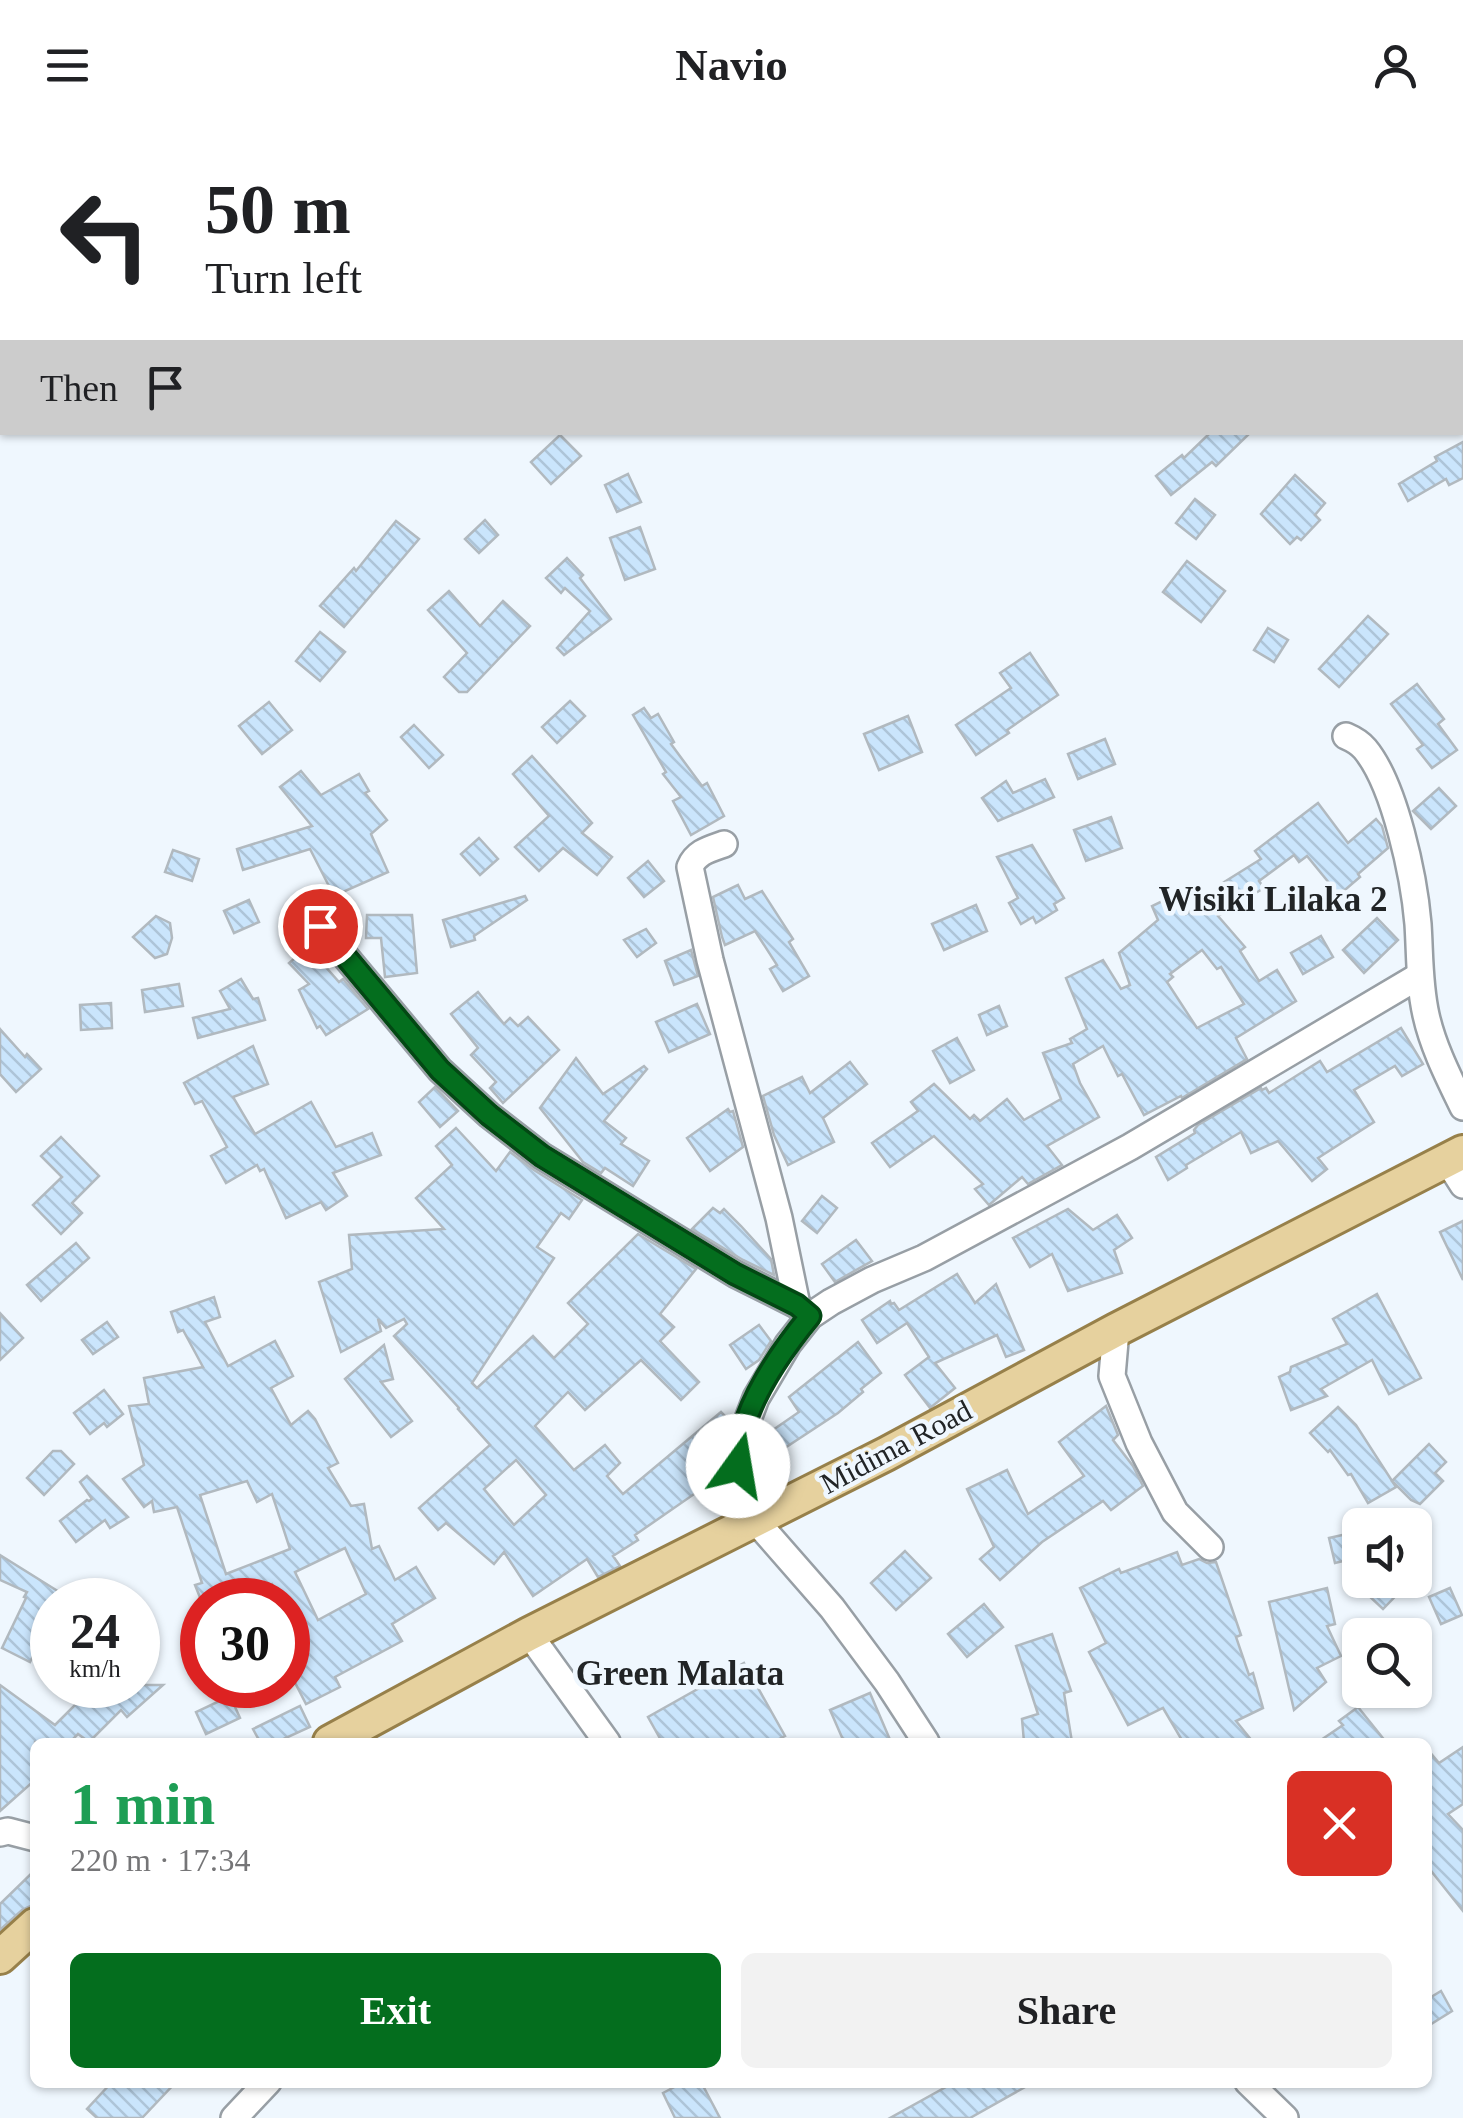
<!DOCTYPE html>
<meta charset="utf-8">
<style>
:root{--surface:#fff;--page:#f2f2f2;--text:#202124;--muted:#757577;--accent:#046e1e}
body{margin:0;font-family:Georgia,serif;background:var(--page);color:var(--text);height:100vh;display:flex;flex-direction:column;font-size:38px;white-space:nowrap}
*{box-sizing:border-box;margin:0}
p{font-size:32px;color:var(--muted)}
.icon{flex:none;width:55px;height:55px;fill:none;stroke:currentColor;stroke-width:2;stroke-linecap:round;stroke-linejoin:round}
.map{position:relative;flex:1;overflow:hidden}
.sheet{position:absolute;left:30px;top:1608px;width:1402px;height:350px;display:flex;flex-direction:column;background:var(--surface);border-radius:15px;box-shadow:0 2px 8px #0004}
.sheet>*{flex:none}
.guide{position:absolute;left:0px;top:0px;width:1465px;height:305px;box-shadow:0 2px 8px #0004;background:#fff;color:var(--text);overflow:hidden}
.buttons{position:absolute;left:1342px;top:1378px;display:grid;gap:20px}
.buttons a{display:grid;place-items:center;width:90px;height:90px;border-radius:15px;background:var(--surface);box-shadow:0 2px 8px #0004;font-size:50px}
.speed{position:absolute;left:30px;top:1448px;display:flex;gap:20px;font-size:50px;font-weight:700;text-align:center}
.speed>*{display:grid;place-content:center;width:130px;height:130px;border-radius:50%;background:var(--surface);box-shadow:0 2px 8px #0004;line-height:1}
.speed small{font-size:25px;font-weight:400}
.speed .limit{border:15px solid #d22;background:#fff;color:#111}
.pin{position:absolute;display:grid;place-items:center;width:85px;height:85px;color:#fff;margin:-42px;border:5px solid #fff;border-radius:50%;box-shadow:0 2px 10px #0007}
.me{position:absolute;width:110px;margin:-55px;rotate:13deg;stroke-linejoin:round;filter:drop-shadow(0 0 8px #0008)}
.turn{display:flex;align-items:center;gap:35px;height:210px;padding:0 40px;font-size:45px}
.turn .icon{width:130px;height:130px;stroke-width:2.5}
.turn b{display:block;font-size:70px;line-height:85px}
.then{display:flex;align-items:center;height:95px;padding:0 40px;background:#0003;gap:20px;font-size:38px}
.round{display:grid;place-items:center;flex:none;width:105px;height:105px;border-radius:15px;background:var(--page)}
.headline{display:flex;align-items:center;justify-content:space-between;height:170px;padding:0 40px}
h1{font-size:60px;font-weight:700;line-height:75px;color:#1e9e55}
.primary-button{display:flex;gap:20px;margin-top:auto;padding:20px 40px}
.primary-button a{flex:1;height:115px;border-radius:15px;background:var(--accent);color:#fff;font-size:40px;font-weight:700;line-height:115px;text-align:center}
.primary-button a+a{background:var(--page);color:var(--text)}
header{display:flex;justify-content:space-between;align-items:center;height:130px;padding:0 40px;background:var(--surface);font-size:45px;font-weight:700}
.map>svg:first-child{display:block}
.building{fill:url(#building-back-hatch);stroke:#b1b9bf;stroke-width:2.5;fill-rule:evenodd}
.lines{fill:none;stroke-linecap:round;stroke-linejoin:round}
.minor-casing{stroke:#989fa5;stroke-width:30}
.major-casing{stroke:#97804a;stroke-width:38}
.minor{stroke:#fff;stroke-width:25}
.major{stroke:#e6d19e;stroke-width:32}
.route-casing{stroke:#034814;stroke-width:25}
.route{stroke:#046e1e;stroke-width:18}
.labels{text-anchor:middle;stroke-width:9;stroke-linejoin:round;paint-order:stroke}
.street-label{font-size:30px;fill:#212426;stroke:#eff7fe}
.quarter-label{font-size:35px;font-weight:bold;fill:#212426;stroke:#eff7fe}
</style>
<header><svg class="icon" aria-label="menu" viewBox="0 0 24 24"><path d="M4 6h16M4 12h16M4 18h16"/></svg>Navio<svg class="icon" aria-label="person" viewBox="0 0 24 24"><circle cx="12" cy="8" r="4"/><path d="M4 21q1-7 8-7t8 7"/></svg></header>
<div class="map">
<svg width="1463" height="1988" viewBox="0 0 1463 1988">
<defs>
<pattern id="building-back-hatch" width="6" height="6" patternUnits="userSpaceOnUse" patternTransform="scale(2.5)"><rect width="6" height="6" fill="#cae5fc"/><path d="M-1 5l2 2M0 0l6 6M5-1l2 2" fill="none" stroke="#adc4d8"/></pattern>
</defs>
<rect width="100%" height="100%" fill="#eff7fe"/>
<g class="building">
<polygon points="1211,302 1251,302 1216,336 1212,332 1171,365 1156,346 1182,325 1184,328"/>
<polygon points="560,305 581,326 551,354 531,332"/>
<polygon points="1463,312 1463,348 1449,355 1446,349 1408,371 1399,354 1437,331 1435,327"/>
<polygon points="628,344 641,372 617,382 605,355"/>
<polygon points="1295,345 1325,373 1315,385 1320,390 1301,410 1297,407 1290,414 1261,384"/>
<polygon points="1195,369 1215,385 1196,409 1176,393"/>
<polygon points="485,390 498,405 479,423 465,409"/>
<polygon points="396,391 419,409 344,497 320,476 354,438 356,441"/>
<polygon points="640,397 655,439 625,450 610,408"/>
<polygon points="567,428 583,445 580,448 611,489 564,525 557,518 590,481 565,458 561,463 546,448"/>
<polygon points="1187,431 1225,461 1201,492 1163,462"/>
<polygon points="449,461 480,496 503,471 530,496 467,562 459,562 444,547 467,523 428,480"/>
<polygon points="1368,486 1388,504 1339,557 1319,539"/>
<polygon points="1268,498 1288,510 1274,532 1254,520"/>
<polygon points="320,502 345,522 320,551 296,531"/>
<polygon points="1030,523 1058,565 1007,600 1009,603 976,625 956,595 1011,558 1000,543"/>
<polygon points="1417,554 1444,589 1438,594 1457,620 1432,638 1417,619 1423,615 1391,574"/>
<polygon points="570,571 585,586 557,613 542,597"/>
<polygon points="269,572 292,600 262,624 239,596"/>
<polygon points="644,578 651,588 658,584 674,612 671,614 702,656 707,653 724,686 691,705 673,671 681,667 663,644 666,642 633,585"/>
<polygon points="908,586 922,622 879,640 864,604"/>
<polygon points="414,595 443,625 429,638 401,607"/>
<polygon points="1105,609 1115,634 1078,649 1068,624"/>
<polygon points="532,626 592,693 582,703 612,727 597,745 563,718 539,741 515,717 549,686 513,644"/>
<polygon points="301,641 321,665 359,644 369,661 365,663 387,690 371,704 388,742 334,766 310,719 243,740 237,719 312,696 280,657"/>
<polygon points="1045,649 1054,667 998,691 982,668 1006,651 1013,663"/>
<polygon points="1439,658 1456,676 1431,699 1413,681"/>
<path d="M1318,673L1348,713L1376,689L1382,696L1388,718L1358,744L1360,747L1339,765L1307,726L1299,732L1294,725L1259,751L1264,758L1218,786L1245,817L1240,821L1259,851L1277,840L1296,871L1236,908L1247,929L1182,968L1181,966L1144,985L1122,944L1118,946L1103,916L1073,934L1080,953L1099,987L1047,1016L1062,1035L1028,1054L1022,1047L989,1075L975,1059L983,1054L934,1006L890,1037L872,1013L918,981L911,972L934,954L970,989L974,985L980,991L1007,969L1024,990L1061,969L1043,923L1072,913L1070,909L1087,899L1066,848L1103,830L1121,859L1130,855L1119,823L1158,790L1152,776L1177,764L1186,784L1222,757L1221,754L1261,729L1255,721ZM1202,820L1217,839L1221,837L1244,874L1197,898L1167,852L1173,847L1170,844Z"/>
<polygon points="1111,687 1122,718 1086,731 1074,700"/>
<polygon points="479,708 498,729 480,745 461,724"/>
<polygon points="1032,715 1064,768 1054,774 1057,780 1036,793 1033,787 1021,794 1009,773 1018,768 997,727"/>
<polygon points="173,720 199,729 192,751 165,742"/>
<polygon points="648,731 664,751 644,767 628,748"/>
<polygon points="738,755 745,769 762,761 793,809 789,812 809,846 783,861 770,839 777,835 755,801 725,815 722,807 713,767"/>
<polygon points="525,766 527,770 474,806 475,810 451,817 443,790"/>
<polygon points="249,770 259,792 234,803 224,781"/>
<polygon points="976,775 987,801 944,820 932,794"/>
<polygon points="367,785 412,785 417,843 385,847 381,808 366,808"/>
<polygon points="156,786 170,793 172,808 167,824 155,828 133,807"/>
<polygon points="1377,788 1398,810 1364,843 1343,820"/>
<polygon points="646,799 656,813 637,827 624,810"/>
<polygon points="1321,806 1333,827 1303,844 1291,823"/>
<polygon points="308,817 339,852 343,849 368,879 326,905 320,896 317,898 299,860 309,854 289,833"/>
<polygon points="691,820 698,846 674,855 665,831"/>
<polygon points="241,849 253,869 258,868 265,890 198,908 193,888 230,879 220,861"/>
<polygon points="179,854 183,876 145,882 142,860"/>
<polygon points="478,862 504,894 510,888 518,896 528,887 559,920 503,973 490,958 496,952 471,925 478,918 451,884"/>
<polygon points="111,873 112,898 81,900 80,875"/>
<polygon points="697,874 710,904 669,922 656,892"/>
<polygon points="999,876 1007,896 987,905 979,885"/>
<polygon points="1401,898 1423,934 1402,946 1395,936 1354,960 1374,992 1318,1028 1327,1039 1312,1051 1278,1011 1251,1023 1241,1002 1186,1035 1187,1038 1168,1050 1156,1027 1195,1003 1194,1000 1198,995 1261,958 1262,960 1266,958 1269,963 1320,931 1327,942"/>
<polygon points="0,899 25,927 27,924 41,939 16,962 0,944"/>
<polygon points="957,908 974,940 950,953 933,921"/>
<polygon points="253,916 268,954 233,967 255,1004 311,972 336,1017 372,1003 381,1025 333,1043 347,1066 326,1080 321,1072 286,1088 264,1039 260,1041 257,1035 226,1053 211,1026 227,1017 202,971 195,974 184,953"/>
<polygon points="576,928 603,964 644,936 647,939 604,991 626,1008 621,1014 649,1031 633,1056 605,1038 601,1043 583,1032 540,978"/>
<polygon points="850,932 867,954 823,988 834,1012 788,1035 774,1005 763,966 802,947 810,963"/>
<polygon points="435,957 458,981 440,997 419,972"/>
<polygon points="728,979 730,982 733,981 743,1017 710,1041 687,1008"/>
<path d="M456,998L496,1041L510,1022L534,1040L582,1070L569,1089L561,1083L537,1117L554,1128L472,1253L477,1258L533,1206L554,1228L588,1194L568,1173L638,1104L696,1139L660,1184L674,1197L660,1211L699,1252L681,1270L641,1230L585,1280L568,1262L535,1296L574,1340L605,1315L620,1333L607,1346L623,1364L721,1282L730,1291L721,1315L687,1338L700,1360L635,1405L638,1410L613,1426L620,1436L598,1447L587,1429L533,1466L504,1422L494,1434L446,1393L438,1400L419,1378L490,1315L458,1279L459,1278L394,1206L407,1194L404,1189L386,1198L378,1189L381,1201L341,1222L319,1152L352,1139L349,1105L444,1099L416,1068L452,1035L436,1016ZM516,1330L546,1365L514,1395L484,1359Z"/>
<polygon points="61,1007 99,1046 72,1073 82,1083 61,1104 33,1075 62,1047 41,1026"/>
<polygon points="822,1066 837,1078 817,1103 802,1091"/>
<polygon points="713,1078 720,1083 724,1079 741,1096 771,1129 774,1145 743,1130 692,1099"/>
<polygon points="1068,1079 1093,1100 1117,1085 1132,1108 1114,1120 1122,1143 1068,1161 1052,1124 1030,1137 1013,1108"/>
<polygon points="1463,1091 1463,1150 1440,1102"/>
<polygon points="856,1110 872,1131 835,1152 822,1134"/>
<polygon points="76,1113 89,1128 41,1171 27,1155"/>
<polygon points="957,1144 975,1173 996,1154 1024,1220 1006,1227 997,1205 935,1233 955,1258 930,1278 905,1245 929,1227 907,1193 877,1213 862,1190 890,1171 891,1174 894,1173 899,1180"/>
<polygon points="1377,1164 1421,1248 1389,1264 1372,1230 1321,1259 1327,1266 1291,1280 1279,1247 1290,1242 1291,1237 1347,1214 1333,1189"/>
<path d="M214,1167L220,1187L205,1192L228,1236L275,1211L293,1246L271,1258L291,1295L308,1281L315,1289L338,1333L328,1338L351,1376L364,1374L372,1419L379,1416L395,1450L416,1437L435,1468L392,1494L402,1511L335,1547L340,1557L306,1574L288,1539V1470H280L272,1454L230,1470H201L195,1455L202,1453L177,1377L154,1382L152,1371L144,1377L123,1349L144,1335L129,1276L149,1274L144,1248L203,1237L183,1200L178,1202L171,1182ZM247,1351L257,1372L272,1364L290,1419L226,1444L200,1365ZM345,1418L366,1464L318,1490L295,1442Z"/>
<polygon points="0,1183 23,1208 0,1230"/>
<polygon points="107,1192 118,1207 93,1224 82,1210"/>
<polygon points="759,1195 771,1211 759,1230 746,1239 730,1215"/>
<polygon points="858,1212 881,1243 861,1259 863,1262 838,1283 756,1337 753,1321 757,1311 799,1282 789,1267"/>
<polygon points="384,1215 393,1249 381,1252 412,1291 391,1307 345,1249"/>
<polygon points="104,1260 123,1284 107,1297 104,1293 90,1304 74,1283"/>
<polygon points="1106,1276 1118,1305 1113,1310 1133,1336 1143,1356 1111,1380 1103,1371 1042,1412 1000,1450 980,1429 994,1417 967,1359 1007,1340 1028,1384 1084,1346 1059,1312"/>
<polygon points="1338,1277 1356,1295 1396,1357 1368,1373 1351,1344 1348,1345 1330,1320 1328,1322 1310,1303"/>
<polygon points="1429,1314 1446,1332 1435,1343 1443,1351 1420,1374 1411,1370 1392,1351"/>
<polygon points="53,1321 61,1321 74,1334 44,1365 27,1348"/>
<polygon points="87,1346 128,1387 110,1398 105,1390 76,1412 60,1391 87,1370 89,1371 92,1369 80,1352"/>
<polygon points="1360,1401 1360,1427 1335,1433 1329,1408"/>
<polygon points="905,1421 931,1448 896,1480 871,1453"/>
<polygon points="1177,1422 1182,1435 1199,1429 1207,1433 1216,1432 1241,1505 1236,1507 1249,1545 1253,1543 1263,1578 1236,1591 1253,1612 1183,1612 1163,1578 1128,1595 1089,1522 1106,1513 1080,1458 1119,1439 1121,1443"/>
<polygon points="0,1425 64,1465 62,1470 52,1470 52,1487 30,1532 2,1518 26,1468 24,1467 27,1462 0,1450"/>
<polygon points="1381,1450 1411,1450 1383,1479 1367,1464"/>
<polygon points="1327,1458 1335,1494 1327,1496 1341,1526 1317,1538 1326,1552 1294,1580 1269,1472"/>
<polygon points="1450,1458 1462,1485 1441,1494 1429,1467"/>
<polygon points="984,1474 1003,1497 967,1527 948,1504"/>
<polygon points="1052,1504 1071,1561 1064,1563 1072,1612 1024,1612 1022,1589 1038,1584 1016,1516"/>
<polygon points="744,1533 785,1606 773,1612 662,1612 648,1587"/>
<polygon points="0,1555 55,1595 95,1555 163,1555 127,1587 121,1580 89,1612 78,1604 74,1608 80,1612 35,1612 35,1650 0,1681"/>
<polygon points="870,1563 891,1612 844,1612 830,1580"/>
<polygon points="230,1566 240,1588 206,1604 196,1582"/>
<polygon points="300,1576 310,1597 277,1612 260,1612 253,1599"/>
<polygon points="1358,1577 1386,1612 1318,1612 1343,1595 1339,1591"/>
<polygon points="1463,1617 1463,1674 1448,1684 1463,1700 1463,1781 1428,1737 1428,1620 1439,1633"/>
<polygon points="35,1740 35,1774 22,1780 0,1800 0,1774"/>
<polygon points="1441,1861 1452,1881 1428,1896 1428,1869"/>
<polygon points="112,1952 176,1952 142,1988 97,1988 87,1979"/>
<polygon points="684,1952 701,1952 720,1988 675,1988 663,1963"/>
<polygon points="955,1952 1034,1952 970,1988 890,1988"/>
</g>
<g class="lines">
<g class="minor-casing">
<g id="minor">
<path d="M1346,606C1353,609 1360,613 1365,619C1395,655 1414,747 1418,794C1420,824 1419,854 1426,885C1433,917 1449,948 1463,977"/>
<path d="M724,714C710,719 696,722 690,737L710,830L779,1088L797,1175"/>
<polyline points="320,796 440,940 489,985 542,1026 735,1144 797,1175 810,1186"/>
<polyline points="1447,1030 1463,1055"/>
<polyline points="1116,1200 1112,1246 1139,1313 1175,1382 1210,1417"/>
<polyline points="529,1504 607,1612"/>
<polyline points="926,1612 887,1552 832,1478 755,1390 738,1335 737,1318 756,1268 788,1214 810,1186 831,1172 872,1150 924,1128 1130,1017 1419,846"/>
<polyline points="0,1703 8,1701 35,1708"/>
<polyline points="1248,1952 1285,1988"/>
<polyline points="234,1988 268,1952"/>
</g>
</g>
<g class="major-casing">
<g id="major">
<polyline points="330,1612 529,1504 886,1324 1116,1200 1463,1022"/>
<polyline points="0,1827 35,1795"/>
</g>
</g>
<use href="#minor" class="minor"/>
<use href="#major" class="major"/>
</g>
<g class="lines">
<g class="route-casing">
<path id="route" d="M320,796L440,940L489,985L542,1026L735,1144L797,1175L810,1186C778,1225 737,1284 738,1336"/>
</g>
<use href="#route" class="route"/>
</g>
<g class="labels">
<g class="street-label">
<text transform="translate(896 1317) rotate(-28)" y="10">Midima Road</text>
</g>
<g class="quarter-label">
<text x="1273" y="781">Wisiki Lilaka 2</text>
<text x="680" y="1555">Green Malata</text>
</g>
</g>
</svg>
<div class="buttons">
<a><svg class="icon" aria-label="sound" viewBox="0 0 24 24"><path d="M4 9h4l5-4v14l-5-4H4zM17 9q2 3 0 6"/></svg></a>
<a><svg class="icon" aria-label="search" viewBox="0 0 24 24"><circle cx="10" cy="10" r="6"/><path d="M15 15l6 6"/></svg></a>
</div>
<div class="speed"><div>24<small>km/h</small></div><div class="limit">30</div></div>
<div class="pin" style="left:320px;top:796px;background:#d93025"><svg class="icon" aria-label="arrive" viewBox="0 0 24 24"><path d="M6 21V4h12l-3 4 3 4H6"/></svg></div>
<svg class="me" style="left:738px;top:1336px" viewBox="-20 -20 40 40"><circle r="19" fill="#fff"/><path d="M0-13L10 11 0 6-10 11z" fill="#046e1e"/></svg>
<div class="guide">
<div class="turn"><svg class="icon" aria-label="left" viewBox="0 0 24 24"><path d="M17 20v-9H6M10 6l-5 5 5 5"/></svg><div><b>50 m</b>Turn left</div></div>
<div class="then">Then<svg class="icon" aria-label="arrive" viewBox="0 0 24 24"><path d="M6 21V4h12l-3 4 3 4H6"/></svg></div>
</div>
<section class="sheet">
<div class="headline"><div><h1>1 min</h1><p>220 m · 17:34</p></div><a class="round" style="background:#d93025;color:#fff"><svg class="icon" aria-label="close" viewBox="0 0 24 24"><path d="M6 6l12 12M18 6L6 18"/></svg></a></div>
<div class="primary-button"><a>Exit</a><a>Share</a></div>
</section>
</div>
